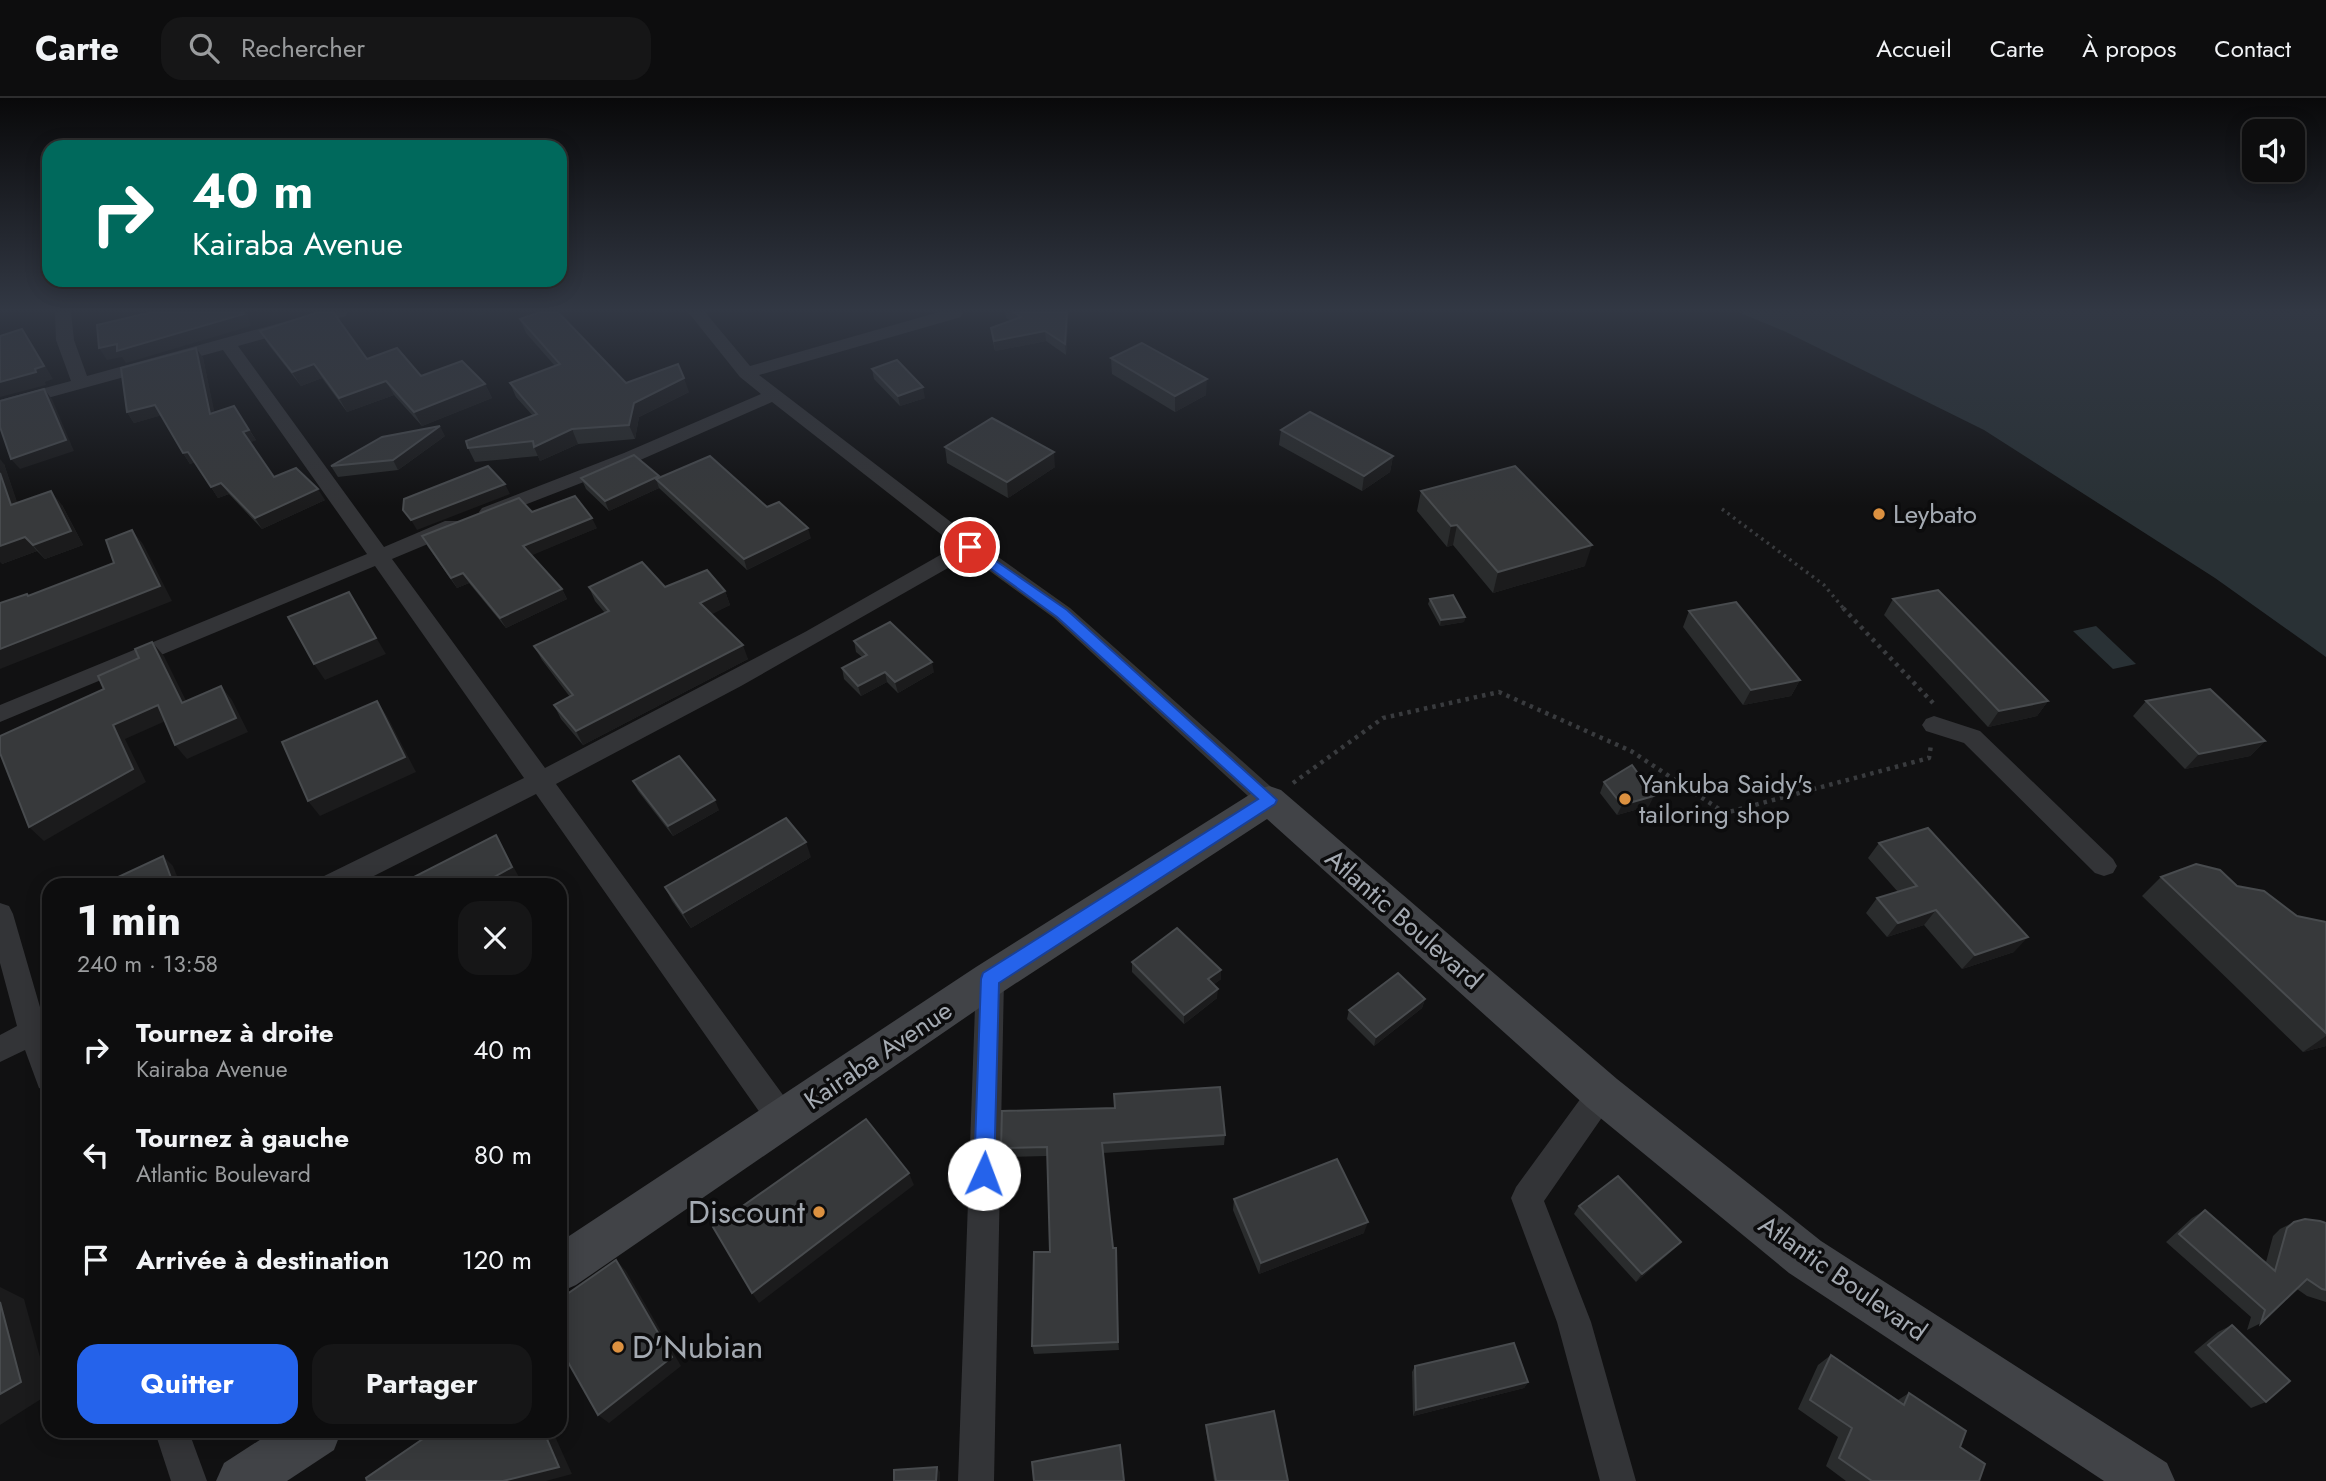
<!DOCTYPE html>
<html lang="fr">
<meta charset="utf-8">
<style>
:root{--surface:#0d0d0e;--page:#161617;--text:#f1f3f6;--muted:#9a9c9e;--line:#2d2d2e;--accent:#2563eb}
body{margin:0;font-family:Jost,sans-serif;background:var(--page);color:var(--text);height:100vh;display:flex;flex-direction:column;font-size:26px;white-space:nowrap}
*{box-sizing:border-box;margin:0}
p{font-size:23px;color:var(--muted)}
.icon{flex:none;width:38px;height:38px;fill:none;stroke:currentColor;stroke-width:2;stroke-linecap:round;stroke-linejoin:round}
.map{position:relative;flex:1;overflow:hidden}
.drawer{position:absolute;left:42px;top:780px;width:525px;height:560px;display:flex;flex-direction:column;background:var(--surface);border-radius:21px;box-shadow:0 4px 18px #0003,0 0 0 2px var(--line)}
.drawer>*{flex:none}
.hud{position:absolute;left:42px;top:42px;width:525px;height:147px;border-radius:21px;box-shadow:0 4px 18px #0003,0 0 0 2px var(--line);background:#00695c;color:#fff;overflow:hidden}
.buttons{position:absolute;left:2242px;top:21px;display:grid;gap:14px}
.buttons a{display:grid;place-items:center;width:63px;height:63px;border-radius:14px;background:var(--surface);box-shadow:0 4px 18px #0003,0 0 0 2px var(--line);font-size:35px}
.pin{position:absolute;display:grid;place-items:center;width:60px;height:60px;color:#fff;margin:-30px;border:4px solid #fff;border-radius:50%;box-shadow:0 2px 7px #0007}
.me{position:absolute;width:77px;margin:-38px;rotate:2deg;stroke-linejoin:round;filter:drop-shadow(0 0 5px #0008)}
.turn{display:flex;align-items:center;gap:24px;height:147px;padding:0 35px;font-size:32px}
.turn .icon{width:91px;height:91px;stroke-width:2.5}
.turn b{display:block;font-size:49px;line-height:60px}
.round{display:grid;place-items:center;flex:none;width:74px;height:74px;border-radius:21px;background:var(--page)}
.overview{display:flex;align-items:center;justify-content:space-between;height:119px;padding:0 35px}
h1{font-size:42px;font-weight:700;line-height:52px}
.primary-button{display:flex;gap:14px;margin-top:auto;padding:14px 35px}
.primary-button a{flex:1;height:80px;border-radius:21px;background:var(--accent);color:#fff;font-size:28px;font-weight:700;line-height:80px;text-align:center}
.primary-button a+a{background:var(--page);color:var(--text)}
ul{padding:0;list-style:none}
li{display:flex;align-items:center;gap:21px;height:105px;padding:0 35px}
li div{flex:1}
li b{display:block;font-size:26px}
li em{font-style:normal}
header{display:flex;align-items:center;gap:42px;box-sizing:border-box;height:98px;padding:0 35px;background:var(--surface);border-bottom:2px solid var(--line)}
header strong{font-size:33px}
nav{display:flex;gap:38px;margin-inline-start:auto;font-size:24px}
.search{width:490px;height:63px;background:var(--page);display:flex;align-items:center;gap:18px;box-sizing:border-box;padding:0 24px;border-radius:21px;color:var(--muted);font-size:26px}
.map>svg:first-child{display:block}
.water{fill:#293135}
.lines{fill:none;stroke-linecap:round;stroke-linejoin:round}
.path-far1{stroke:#393b3e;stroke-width:3.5;stroke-dasharray:2.5 4.5;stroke-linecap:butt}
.path{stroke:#393b3e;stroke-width:4.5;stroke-dasharray:3.5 5;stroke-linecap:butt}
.street{fill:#333437;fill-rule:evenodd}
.secondary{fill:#414347;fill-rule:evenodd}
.wall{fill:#2a2c2d}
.shaded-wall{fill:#1b1b1c}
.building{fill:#37393b;stroke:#484b4e;stroke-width:2}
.route{fill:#2563eb;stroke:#184099;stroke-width:2}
.poi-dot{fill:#dc9140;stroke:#0c0c0d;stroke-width:2.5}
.labels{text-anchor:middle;stroke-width:7;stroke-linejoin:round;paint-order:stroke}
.poi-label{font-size:26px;fill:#a4aab2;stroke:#0c0c0d;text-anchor:start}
.street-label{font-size:26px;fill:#a4aab2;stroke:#0c0c0d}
.near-poi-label{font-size:32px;fill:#a4aab2;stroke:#0c0c0d;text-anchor:end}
</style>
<header>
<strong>Carte</strong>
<div class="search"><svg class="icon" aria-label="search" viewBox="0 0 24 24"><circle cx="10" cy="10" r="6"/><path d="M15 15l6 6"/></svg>Rechercher</div>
<nav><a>Accueil</a><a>Carte</a><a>À propos</a><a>Contact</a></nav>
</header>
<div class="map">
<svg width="2326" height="1383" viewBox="0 0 2326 1383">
<rect width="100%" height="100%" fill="#111112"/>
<g class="water">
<polygon points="1738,214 2326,214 2326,559 2215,480 1984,332 1786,234"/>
<polygon points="2096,528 2136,566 2113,571 2073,533"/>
</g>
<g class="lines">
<polyline class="path-far1" points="1722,411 1824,487 1844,511"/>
<g class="path">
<polyline points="1843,510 1933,605"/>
<polyline points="1293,685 1383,620 1499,594 1631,653 1725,715 1929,660 1931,647"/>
</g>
<g class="street">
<polygon points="55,214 71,214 74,242 87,278 320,214 348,214 346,218 238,248 384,449 445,423 459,423 462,428 459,433 392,461 545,670 805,534 956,448 772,304 638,363 496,418 482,418 479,414 482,410 624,355 761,296 740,279 688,214 705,214 750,268 939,214 963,214 961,219 759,277 977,444 1070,510 1278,695 1281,702 1278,709 1269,712 1260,709 1054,520 969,458 741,588 556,686 794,1012 798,1022 794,1032 783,1036 772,1032 536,696 354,788 316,788 320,780 524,680 375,468 0,624 0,607 367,456 223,252 0,313 0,302 71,283 56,242"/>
<polygon points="1934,618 1980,633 2113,761 2117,768 2113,775 2104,778 2095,775 1964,645 1926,633 1922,627 1926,621"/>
<polygon points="0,805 9,808 13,816 42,916 49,913 49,994 39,990 25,952 0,964 0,937 17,928 0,865"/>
<polygon points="990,869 1000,873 1004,881 994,1383 958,1383 976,881 980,873"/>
<polygon points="1602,981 1612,985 1617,995 1612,1005 1544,1103 1591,1224 1636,1383 1600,1383 1557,1224 1511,1100 1516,1089 1592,985"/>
<polygon points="155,1334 189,1334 207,1383 171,1383"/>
</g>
<g class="secondary">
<polygon points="1269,688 1281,692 1617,981 1821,1143 2167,1365 2175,1383 2104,1383 1789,1175 1587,1009 1267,721 1004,893 576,1187 560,1194 560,1144 976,869 1257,692"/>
<polygon points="272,1334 341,1334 334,1352 287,1383 216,1383 224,1365"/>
</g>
</g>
<g class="wall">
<polygon points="1005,214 1067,214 1068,224 1066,257 1046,243 995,253 992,240 991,230 1011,223 1006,220"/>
<polygon points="520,221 626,285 689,294 639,319 635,341 578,346 540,363 538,358 475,364 468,350 533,318 516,299 510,285 555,268 526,235"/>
<polygon points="260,233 367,261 421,278 485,286 492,300 422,328 394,297 347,314 322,280 301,288 268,246"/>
<polygon points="196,250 203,260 214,314 234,308 256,342 250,344 274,379 325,402 262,431 229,396 218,400 195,364 190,366 183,355 161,317 134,325 127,314"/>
<polygon points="1111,260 1206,297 1175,314 1112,276"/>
<polygon points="872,271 925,300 900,308 874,281"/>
<polygon points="1281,332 1393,358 1390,374 1362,393 1279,347"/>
<polygon points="445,338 398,372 338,379 331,368"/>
<polygon points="945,349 1055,369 1008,400 947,365"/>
<polygon points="4,366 17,405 62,407 83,447 45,461 37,453 2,466"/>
<polygon points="581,380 659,380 767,409 811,440 747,472 659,390 609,413 586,391"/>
<polygon points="1421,393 1585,468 1493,495 1453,447 1447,449 1417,413"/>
<polygon points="532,414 597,430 531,457 562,491 567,501 506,530 469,485 457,490 428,449 422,438"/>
<polygon points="589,489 665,489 725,493 730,507 711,516 748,561 583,647 561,621 554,607 570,599 542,562 534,548 605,515 595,503"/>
<polygon points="1430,501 1465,519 1464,524 1440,528 1428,506"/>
<polygon points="1893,501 2048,603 2037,618 1988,629 1884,517"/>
<polygon points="1689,513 1800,582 1791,598 1743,607 1683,529"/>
<polygon points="854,543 934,574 898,595 887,584 861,598 844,581 842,570 862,559 856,554"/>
<polygon points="2146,603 2265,643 2250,658 2185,671 2133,618"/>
<polygon points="633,683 719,712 673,738 638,693"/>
<polygon points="1604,684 1649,708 1617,717 1600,695"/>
<polygon points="1879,745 2014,854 1962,871 1924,827 1887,839 1866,815 1877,800 1898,794 1868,760"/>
<polygon points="811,759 691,830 672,803 665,789"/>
<polygon points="2161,779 2237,788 2297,818 2326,824 2326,948 2303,954 2142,798"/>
<polygon points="1132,864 1221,872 1221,881 1213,887 1217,900 1184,926 1132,874"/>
<polygon points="1425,901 1422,910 1374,948 1347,921 1349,912"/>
<polygon points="1225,1037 1224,1047 1103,1055 1119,1252 1034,1256 1032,1248 1050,1154 1047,1058 1003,1059 1001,1050"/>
<polygon points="1234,1101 1364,1135 1259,1176 1233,1112"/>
<polygon points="1579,1108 1681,1144 1674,1151 1636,1184 1574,1116"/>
<polygon points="2205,1112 2266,1164 2273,1138 2280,1131 2294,1124 2326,1125 2326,1204 2307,1198 2297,1191 2261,1225 2247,1232 2251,1219 2166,1144 2192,1120"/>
<polygon points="2232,1227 2266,1304 2251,1310 2194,1254 2218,1234"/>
<polygon points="1831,1257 1898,1302 1909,1295 1960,1349 1979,1383 1846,1383 1826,1368 1838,1339 1798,1311 1818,1267"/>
<polygon points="1415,1268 1528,1284 1524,1290 1413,1318 1412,1274"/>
<polygon points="1206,1327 1288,1383 1214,1383 1206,1332"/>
</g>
<g class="shaded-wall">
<polygon points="243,214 247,214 251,228 126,265 122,259 107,262 99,250"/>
<polygon points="477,214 490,214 478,218"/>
<polygon points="1067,214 1068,224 1066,257 1065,246"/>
<polygon points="22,231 31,244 53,281 45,284 46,287 0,299 0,284"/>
<polygon points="1045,233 1046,243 995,253 994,243"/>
<polygon points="196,250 203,260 217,326 210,316"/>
<polygon points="314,266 322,280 301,288 292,274"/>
<polygon points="684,280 689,294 639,319 635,341 629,327 634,305"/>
<polygon points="1207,281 1206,297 1175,314 1175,298"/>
<polygon points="386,283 394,297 347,314 339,300"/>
<polygon points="485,286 492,300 422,328 414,314"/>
<polygon points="923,289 925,300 900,308 898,298"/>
<polygon points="44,291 52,301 74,353 20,371 11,361"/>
<polygon points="155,307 163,317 134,325 127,314"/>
<polygon points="440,328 445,338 398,372 393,362"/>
<polygon points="572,331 578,346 540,363 534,349"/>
<polygon points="249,332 256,342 249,345 243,334"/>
<polygon points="188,354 195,364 190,366 183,355"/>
<polygon points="1054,354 1055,369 1008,400 1007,384"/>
<polygon points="1393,358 1390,374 1362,393 1364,378"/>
<polygon points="0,361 4,366 23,421 11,407 0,375"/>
<polygon points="659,378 662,387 656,381 659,390 609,413 605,403"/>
<polygon points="221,385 229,396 218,400 211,389"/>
<polygon points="505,386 510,396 417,432 411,422"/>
<polygon points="318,391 325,402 262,431 255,420"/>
<polygon points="51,393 62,407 83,447 45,461 33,447"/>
<polygon points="592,420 597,430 528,459 523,448"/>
<polygon points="1457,427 1453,447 1447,449 1451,428"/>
<polygon points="808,430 811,440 747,472 744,461"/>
<polygon points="132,432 143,446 172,503 0,571 0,551 160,488"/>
<polygon points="25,439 37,453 2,466 0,464 0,448"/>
<polygon points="1592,447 1585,468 1493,495 1498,474"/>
<polygon points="463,475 469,485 457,490 451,480"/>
<polygon points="562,491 567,501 506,530 500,520"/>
<polygon points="725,493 730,507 705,520 700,505"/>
<polygon points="349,494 386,556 325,582 314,566"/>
<polygon points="1465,519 1464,524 1440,528 1441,522"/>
<polygon points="152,544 164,558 194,619 182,605"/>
<polygon points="743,547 748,561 583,647 576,633"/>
<polygon points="932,564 934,574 898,595 895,584"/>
<polygon points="885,574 887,584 861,598 858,588"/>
<polygon points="1800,582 1791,598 1743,607 1751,592"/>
<polygon points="221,588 232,602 248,634 187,661 175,647"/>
<polygon points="377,603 387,618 416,674 320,718 308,703"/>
<polygon points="2048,603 2037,618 1988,629 1999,613"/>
<polygon points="158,607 170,621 125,641 146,684 44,743 29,729 113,627"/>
<polygon points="2265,643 2250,658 2185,671 2199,656"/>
<polygon points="1654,698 1649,708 1617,717 1622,707"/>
<polygon points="715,702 719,712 673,738 668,728"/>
<polygon points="496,737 519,779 503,788 478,788"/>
<polygon points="806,744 811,759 691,830 683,815"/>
<polygon points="163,758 173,768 181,788 174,788"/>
<polygon points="1936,812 1924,827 1887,839 1898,825"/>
<polygon points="2028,839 2014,854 1962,871 1975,857"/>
<polygon points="1221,872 1221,881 1208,891 1208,881"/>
<polygon points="1218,891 1217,900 1184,926 1184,917"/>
<polygon points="1425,901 1422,910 1374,948 1376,939"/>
<polygon points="2326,938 2326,948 2303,954"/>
<polygon points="909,1075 914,1087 759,1205 752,1195"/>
<polygon points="1368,1124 1364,1135 1259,1176 1261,1165"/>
<polygon points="1681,1144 1674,1151 1636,1184 1642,1176"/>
<polygon points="616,1162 626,1173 681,1268 609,1325 598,1317"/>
<polygon points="0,1189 24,1201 49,1292 49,1296 0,1327"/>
<polygon points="1528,1284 1524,1290 1413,1318 1416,1312"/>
<polygon points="544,1334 553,1334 572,1376 546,1383 503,1383"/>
<polygon points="937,1369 940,1374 940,1383 936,1383"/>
</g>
<g class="building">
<polygon points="152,214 243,214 244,216 117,253 117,246 99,250 97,227"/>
<polygon points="319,214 333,214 367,261 397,250 421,278 462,263 485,286 414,314 386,283 339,300 314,266 292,274 260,233"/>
<polygon points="541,214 558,214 626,285 678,266 684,280 634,305 629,327 572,331 534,349 533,343 468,350 466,343 537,316 510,285 560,266 520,221"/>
<polygon points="1013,214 1067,214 1065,246 1045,233 994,243 991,230 1021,219"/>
<polygon points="22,231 44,268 35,271 36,274 0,284 0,238"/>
<polygon points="1142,245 1207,281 1175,298 1111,260"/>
<polygon points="196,250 210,316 234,308 249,332 243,334 274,379 296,370 318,391 255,420 221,385 211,389 188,354 183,355 155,307 127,314 121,270"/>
<polygon points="897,262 923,289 898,298 872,271"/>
<polygon points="44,291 66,342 11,361 0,329 0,303"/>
<polygon points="1310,314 1393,358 1364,378 1281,332"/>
<polygon points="992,320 1054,354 1007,384 945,349"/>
<polygon points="440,328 393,362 331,368 382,339"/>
<polygon points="634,357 659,378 605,403 581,380"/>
<polygon points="710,358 767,409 779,404 808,430 744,461 656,381"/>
<polygon points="488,368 505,386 411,422 403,412 404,401"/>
<polygon points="1515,368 1592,447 1498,474 1457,427 1451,428 1421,393"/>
<polygon points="0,375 11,407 51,393 71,433 33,447 25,439 0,448"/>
<polygon points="575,398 592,420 523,448 562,491 500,520 463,475 451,480 422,438 519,400 532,414"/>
<polygon points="132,432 160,488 0,551 0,505 27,496 28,498 114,465 106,442"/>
<polygon points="642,464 665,489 707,472 725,493 700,505 743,547 576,633 554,607 573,597 534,548 609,513 589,489"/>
<polygon points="1938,492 2048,603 1999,613 1893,501"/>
<polygon points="349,494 376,540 314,566 288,519"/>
<polygon points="1453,497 1465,519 1441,522 1430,501"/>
<polygon points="1736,504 1800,582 1751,592 1689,513"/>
<polygon points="890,524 932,564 895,584 885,574 858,588 842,570 867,557 854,543"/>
<polygon points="152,544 182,605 221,588 236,620 175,647 158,607 113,627 133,671 29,729 0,655 0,638 104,591 98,578 139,560 135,551"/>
<polygon points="2210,591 2265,643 2199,656 2146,603"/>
<polygon points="377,603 405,659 308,703 282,644"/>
<polygon points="679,658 715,702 668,728 633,683"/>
<polygon points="1632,667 1654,698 1622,707 1604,684"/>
<polygon points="786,720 806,744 683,815 665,789"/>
<polygon points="1928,730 2028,839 1975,857 1936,812 1898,825 1877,800 1917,788 1879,745"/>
<polygon points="496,737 512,769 478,788 400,788 400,786"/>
<polygon points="163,758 174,788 99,788"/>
<polygon points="2196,766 2220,772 2237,788 2264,793 2297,818 2326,824 2326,935 2161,779"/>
<polygon points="1177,830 1221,872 1208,881 1218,891 1184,917 1132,864"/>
<polygon points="1398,875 1425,901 1376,939 1349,912"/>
<polygon points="1220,989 1225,1037 1102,1045 1113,1150 1116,1150 1118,1244 1032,1248 1034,1154 1050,1154 1047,1049 1001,1050 1002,1013 1115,1010 1114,996"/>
<polygon points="866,1021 909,1075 752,1195 713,1129"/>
<polygon points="1337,1061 1368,1124 1261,1165 1234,1101"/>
<polygon points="1618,1078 1681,1144 1642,1176 1579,1108"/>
<polygon points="2205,1112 2275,1173 2287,1130 2294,1124 2305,1121 2320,1123 2326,1125 2326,1192 2322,1191 2307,1181 2261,1225 2265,1212 2179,1136"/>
<polygon points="616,1162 672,1259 598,1317 560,1250 560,1201"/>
<polygon points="0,1204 21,1284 0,1296"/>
<polygon points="2232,1227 2290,1283 2266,1304 2208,1247"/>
<polygon points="1514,1245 1528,1284 1416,1312 1415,1268"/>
<polygon points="1831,1257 1904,1307 1909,1295 1966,1333 1960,1349 1985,1366 1979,1383 1872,1383 1839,1360 1852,1330 1810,1302"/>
<polygon points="1274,1313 1288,1383 1216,1383 1206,1327"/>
<polygon points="433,1334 544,1334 559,1369 503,1383 367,1383 366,1380"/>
<polygon points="1120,1347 1124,1383 1034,1383 1032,1364"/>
<polygon points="937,1369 936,1383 894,1383 894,1372"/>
</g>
<linearGradient id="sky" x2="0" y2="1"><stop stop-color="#09090a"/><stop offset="0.52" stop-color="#323844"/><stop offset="1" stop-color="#323844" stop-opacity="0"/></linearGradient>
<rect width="2326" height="408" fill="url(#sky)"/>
<polygon class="route" points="970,445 1067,512 1277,702 1275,706 999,885 994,1076 991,1083 984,1086 977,1083 974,1076 981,881 983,875 1258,701 1057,519 965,452 965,446"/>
<g class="poi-dot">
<circle cx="1879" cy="416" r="7"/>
<circle cx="1625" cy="701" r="7"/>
<circle cx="819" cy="1114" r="7"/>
<circle cx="618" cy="1249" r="7"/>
</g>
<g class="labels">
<g class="poi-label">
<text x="1893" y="425">Leybato</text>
<text x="1639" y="695">Yankuba Saidy's<tspan x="1639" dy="30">tailoring shop</tspan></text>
</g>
<g class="street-label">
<text transform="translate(1404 821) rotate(41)" y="9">Atlantic Boulevard</text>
<text transform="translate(878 957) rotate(-34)" y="9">Kairaba Avenue</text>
<text transform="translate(1843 1180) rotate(35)" y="9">Atlantic Boulevard</text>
</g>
<g class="near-poi-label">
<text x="805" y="1125">Discount</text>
<text x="632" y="1260" text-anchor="start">D'Nubian</text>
</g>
</g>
</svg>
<div class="buttons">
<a><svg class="icon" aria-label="sound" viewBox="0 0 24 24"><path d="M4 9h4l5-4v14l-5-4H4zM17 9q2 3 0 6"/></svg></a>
</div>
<div class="pin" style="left:970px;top:449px;background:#d93025"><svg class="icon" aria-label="arrive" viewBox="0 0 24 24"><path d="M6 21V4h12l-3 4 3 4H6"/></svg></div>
<svg class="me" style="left:984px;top:1076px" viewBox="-20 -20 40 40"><circle r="19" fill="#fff"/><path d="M0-13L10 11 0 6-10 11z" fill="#2563eb"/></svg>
<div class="hud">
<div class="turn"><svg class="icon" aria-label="right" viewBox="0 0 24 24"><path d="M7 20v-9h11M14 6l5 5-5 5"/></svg><div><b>40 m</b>Kairaba Avenue</div></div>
</div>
<section class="drawer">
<div class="overview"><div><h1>1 min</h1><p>240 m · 13:58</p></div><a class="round"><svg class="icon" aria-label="close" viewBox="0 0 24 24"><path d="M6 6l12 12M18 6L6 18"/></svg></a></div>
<ul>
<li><svg class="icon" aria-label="right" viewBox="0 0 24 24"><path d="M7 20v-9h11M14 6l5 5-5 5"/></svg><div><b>Tournez à droite</b><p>Kairaba Avenue</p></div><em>40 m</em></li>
<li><svg class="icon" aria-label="left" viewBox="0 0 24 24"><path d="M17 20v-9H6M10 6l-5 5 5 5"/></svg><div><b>Tournez à gauche</b><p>Atlantic Boulevard</p></div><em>80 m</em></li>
<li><svg class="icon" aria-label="arrive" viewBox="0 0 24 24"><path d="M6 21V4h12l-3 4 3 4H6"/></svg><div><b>Arrivée à destination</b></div><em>120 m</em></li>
</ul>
<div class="primary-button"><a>Quitter</a><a>Partager</a></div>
</section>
</div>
